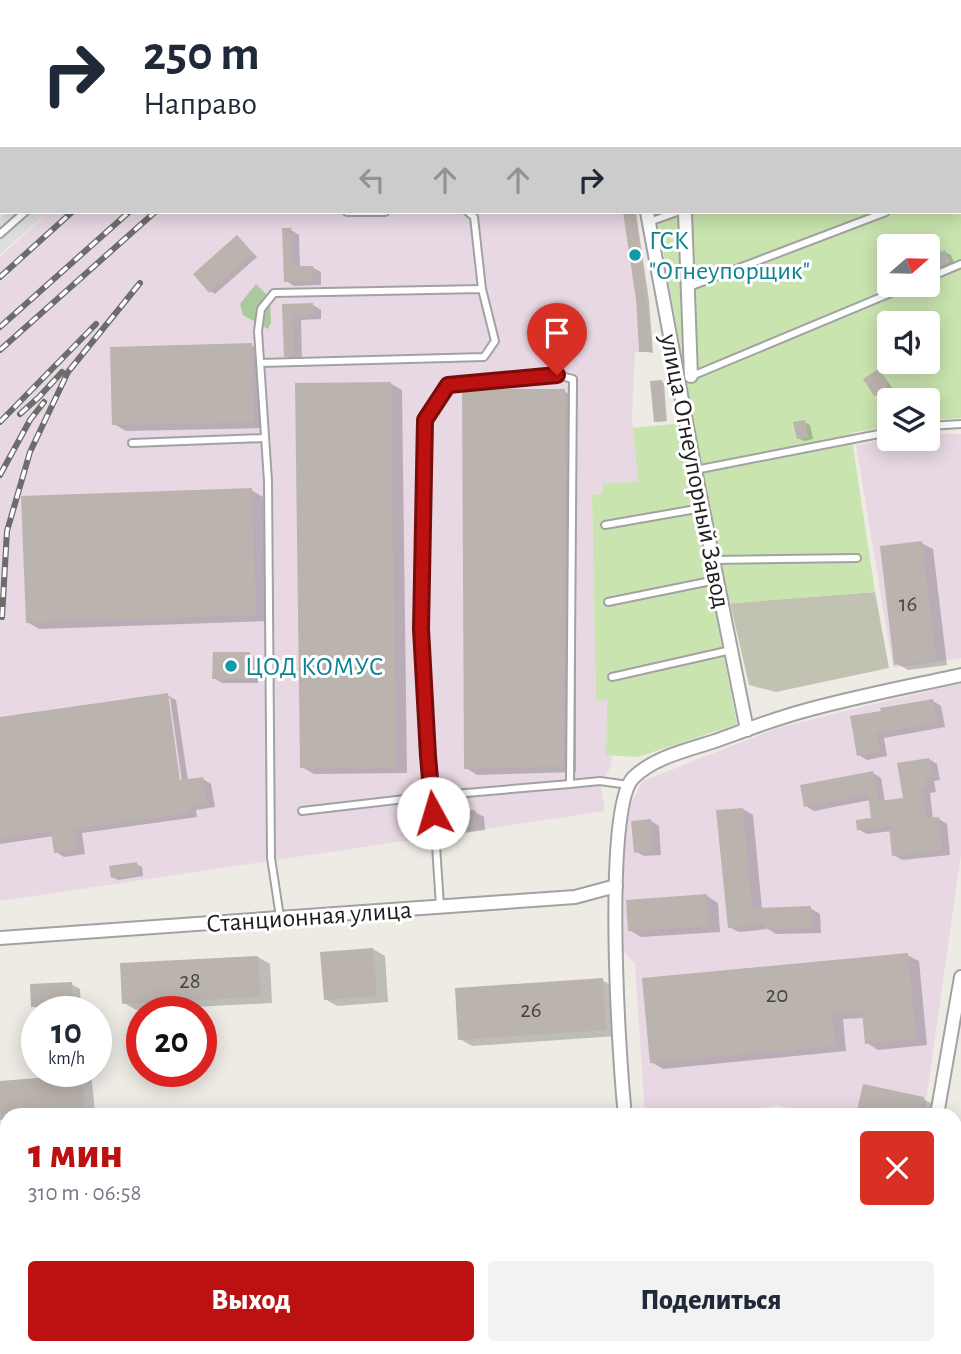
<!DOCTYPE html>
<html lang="ru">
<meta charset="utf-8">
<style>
:root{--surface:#fff;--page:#f2f2f3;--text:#1f2937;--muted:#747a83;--accent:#bc1111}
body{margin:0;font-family:"Alegreya Sans",sans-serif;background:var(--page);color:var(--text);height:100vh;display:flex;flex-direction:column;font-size:26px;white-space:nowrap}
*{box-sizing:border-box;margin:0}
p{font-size:23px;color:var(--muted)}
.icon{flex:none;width:38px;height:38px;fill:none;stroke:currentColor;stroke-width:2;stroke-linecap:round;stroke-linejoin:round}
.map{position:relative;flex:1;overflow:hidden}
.drawer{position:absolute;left:0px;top:1108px;width:962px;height:247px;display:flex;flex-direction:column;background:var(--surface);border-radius:21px 21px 0 0;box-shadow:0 4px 18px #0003}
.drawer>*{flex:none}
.banner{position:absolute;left:0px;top:0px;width:962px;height:214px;box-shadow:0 4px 18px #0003;background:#fff;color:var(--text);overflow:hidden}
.needle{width:46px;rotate:70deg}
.fabs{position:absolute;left:877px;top:234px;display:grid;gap:14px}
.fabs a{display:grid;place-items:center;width:63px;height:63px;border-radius:7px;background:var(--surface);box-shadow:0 4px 18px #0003;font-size:35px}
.speed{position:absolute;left:21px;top:996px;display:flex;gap:14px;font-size:35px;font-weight:700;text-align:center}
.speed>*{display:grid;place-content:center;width:91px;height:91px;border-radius:50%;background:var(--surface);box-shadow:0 4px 18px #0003;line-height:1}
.speed small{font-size:18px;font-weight:400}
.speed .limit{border:10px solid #d22;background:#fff;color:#111}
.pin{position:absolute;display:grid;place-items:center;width:60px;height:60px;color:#fff;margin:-72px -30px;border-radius:50% 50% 50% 0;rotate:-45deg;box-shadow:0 0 7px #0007}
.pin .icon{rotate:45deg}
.me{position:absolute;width:77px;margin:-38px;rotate:354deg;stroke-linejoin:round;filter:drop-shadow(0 0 5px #0008)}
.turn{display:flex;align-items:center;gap:24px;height:147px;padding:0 28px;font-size:32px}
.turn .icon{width:91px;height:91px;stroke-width:2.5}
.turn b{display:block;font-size:49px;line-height:60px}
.lanes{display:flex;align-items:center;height:66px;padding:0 28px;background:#0003;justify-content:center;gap:35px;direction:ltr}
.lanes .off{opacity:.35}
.round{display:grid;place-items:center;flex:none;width:74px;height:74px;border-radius:7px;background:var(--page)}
.headline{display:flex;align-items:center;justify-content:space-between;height:119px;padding:0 28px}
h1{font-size:42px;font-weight:800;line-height:52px;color:var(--accent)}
.action{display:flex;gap:14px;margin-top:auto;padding:14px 28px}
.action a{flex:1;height:80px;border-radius:7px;background:var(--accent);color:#fff;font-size:28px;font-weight:800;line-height:80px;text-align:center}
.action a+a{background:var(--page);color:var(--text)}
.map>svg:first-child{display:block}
.industrial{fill:#e7d8e4}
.construction{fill:#c2c2b2}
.grass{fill:#c9e4af;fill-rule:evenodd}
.forest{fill:#aaca9d}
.wetland{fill:#c4dbd0}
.parking{fill:#dedede}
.water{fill:#a9ced8}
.shadow{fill:#0003;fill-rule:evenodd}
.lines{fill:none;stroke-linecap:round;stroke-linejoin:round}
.stream{stroke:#a9ced8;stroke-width:3.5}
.building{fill:#bbb4ae}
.lane-casing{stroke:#a2a2a2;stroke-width:10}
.street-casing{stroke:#a2a2a2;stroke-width:16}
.lane{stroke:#fff;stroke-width:6}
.street{stroke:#fff;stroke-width:12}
.rail-casing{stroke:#6c6c6c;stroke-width:6}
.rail{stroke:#fff;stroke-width:3.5;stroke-dasharray:10;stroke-linecap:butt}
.route-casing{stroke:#7a0b0b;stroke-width:18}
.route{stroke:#bc1111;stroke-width:12}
.culture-dot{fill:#0f9aa8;stroke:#fff;stroke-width:2.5}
.labels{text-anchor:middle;stroke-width:6;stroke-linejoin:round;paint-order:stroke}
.number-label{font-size:23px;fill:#454442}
.culture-label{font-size:26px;fill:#0d838f;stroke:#fff;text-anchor:start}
.street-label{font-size:26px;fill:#1e1e1e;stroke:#fff}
</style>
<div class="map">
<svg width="961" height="1354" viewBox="0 0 961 1354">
<rect width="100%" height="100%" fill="#eeebe5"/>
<g class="industrial">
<polygon points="281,0 459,0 279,2"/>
<polygon points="49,212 623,212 636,300 639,352 635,352 632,417 638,483 604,483 603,493 592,495 596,700 608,699 606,754 612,754 611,765 606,776 599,776 605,811 0,901 0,257"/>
<polygon points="928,434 961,434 961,658 893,668 856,445 890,439 928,439"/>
<polygon points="961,683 961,854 924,1115 815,1115 777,1105 729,1115 645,1115 635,964 623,950 623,819 643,781 777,728"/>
</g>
<polygon class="construction" points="875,592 889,668 776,692 749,685 730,603"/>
<g class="grass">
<path d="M961,15V418L928,420V401H889V426L851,433L875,592L714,605L737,724L638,757L606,755L607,700L596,701L592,495L603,493V483L638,482L633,428L694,422L656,212H961ZM889,247H928V285H889ZM889,324H928V362H889Z"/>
<polygon points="0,1185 7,1187 7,1348 660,1348 686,1354 0,1354"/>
</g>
<polygon class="forest" points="256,284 270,298 271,323 268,329 243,315 240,304"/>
<polygon class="wetland" points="956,1194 961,1198 961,1294 956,1290"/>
<polygon class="parking" points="6,212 48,212 0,254 0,218"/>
<polygon class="water" points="762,1348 894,1348 895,1350 889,1354 787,1354"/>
<g class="shadow">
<polygon points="213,0 256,0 211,2"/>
<polygon points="2,100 2,134 0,132"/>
<polygon points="625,212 636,212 649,300 653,353 641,351 638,300"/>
<polygon points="291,230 299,235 300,268 312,267 321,272 321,285 294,286 286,281"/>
<polygon points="237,237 257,257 215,294 210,291"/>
<polygon points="945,252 951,255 955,265 940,271 935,268"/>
<polygon points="313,305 321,310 321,319 301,320 302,360 294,361 286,356 284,306"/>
<polygon points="251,345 263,352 265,428 126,431 114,424"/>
<polygon points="878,371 883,375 893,389 880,398 875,395"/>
<polygon points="662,382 664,383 667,421 658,422 656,421"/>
<polygon points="390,383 402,390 407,773 314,774 302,767"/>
<polygon points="564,391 576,398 576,772 477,775 466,768"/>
<polygon points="804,422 810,425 813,439 804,441 798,438"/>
<polygon points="251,490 263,497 267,621 39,629 27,622"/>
<polygon points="921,543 933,549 947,665 908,670 896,663"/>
<polygon points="249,654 258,659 258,683 222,683 214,678"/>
<path d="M167,695L176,700L188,781L203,779L211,784L215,807L196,810L197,817L82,833L85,854L64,857L56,852L54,836L0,844V719ZM167,698H170L183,789H180Z"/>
<polygon points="933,701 941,706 945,727 884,738 887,756 867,760 859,755 852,718"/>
<polygon points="929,759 937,764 940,780 934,781 936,792 930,793 933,820 939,819 947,824 950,855 902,860 894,855 892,831 867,834 858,829 873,820 870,800 814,811 806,806 873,773 881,778 885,802 905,800"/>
<polygon points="743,809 753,815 762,909 810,908 820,914 821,933 776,934 768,929 739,932 729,927"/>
<polygon points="475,812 484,817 485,830 464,833 455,828"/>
<polygon points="651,821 659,826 661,855 644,856 635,851"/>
<polygon points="136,864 142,867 143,876 118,880 112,877"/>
<polygon points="707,896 718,903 720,932 641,937 629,930"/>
<polygon points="373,949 385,956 388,1002 337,1006 325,999"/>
<polygon points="907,955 919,961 927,1045 878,1050 867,1043 864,1018 843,1019 846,1051 663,1069 651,1062"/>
<polygon points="258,957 270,964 272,1003 136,1010 124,1003"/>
<polygon points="602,980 614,987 617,1036 472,1046 460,1039"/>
<polygon points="71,984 80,989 81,1009 41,1011 33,1006"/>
<polygon points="51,1071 91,1071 95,1113 7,1115 7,1119 0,1120 0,1083 52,1079"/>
<polygon points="923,1099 934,1105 933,1115 858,1115"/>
<polygon points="2,1316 7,1329 0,1331 0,1317"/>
<polygon points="140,1348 162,1348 162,1350 145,1354"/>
<polygon points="517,1348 541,1348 540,1353"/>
</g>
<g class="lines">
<polyline class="stream" points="956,1228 961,1240"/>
</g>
<g class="building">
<polygon points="623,212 635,212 647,297 652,352 639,352 636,300"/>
<polygon points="282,228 291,228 292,266 313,266 313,281 284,282"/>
<polygon points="237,235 253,253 209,293 193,274"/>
<polygon points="945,250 950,262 933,270 928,257"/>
<polygon points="313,303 313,315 293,316 294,356 284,357 282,304"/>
<polygon points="252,343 254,422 112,425 110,347"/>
<polygon points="878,369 889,386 874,396 863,379"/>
<polygon points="662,380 666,421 654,422 650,381"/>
<polygon points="391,382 396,767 300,768 295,383"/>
<polygon points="462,389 565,389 564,766 464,769"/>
<polygon points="805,420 808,437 797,439 793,422"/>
<polygon points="252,488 256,615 26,623 21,496"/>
<polygon points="922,541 936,660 894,665 880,546"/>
<polygon points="213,652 250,652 250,679 212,679"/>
<polygon points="168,693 180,780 203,777 207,803 188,806 189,813 74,829 77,850 54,853 51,831 0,839 0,717"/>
<polygon points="933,699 937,723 876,733 880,752 857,756 850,716 881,711 880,708"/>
<polygon points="929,758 933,776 926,777 928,788 923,789 926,818 939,817 942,851 892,856 889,826 857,830 856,820 871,818 868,795 804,807 800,785 873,771 879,801 903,798 897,763"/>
<polygon points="743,808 752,908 811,906 811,928 764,929 764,924 728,928 716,810"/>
<polygon points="475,810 477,826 453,829 452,813"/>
<polygon points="651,819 653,851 634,853 631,821"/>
<polygon points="137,862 139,874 111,878 109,866"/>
<polygon points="707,894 709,926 628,931 626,900"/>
<polygon points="373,948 377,996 324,1000 320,952"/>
<polygon points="908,953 916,1039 865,1044 862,1011 832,1014 835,1046 650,1063 642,978"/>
<polygon points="258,956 261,997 122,1004 120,963"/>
<polygon points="603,978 606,1030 458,1040 455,988"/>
<polygon points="72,982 73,1005 31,1007 30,984"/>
<polygon points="50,1071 81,1071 85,1108 0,1114 0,1081 50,1077"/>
<polygon points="863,1084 924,1097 920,1115 856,1115"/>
</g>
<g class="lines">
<g class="lane-casing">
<g id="lane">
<polyline points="8,0 10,2"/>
<polyline points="137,0 139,2"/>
<polyline points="76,2 78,0"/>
<polyline points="0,175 2,171"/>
<polyline points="347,212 385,212"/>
<polyline points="468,212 474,217 482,289"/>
<polyline points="649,222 677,212"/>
<polyline points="0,234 25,212"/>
<polyline points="928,278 961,264"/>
<polyline points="689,287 886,212"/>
<polyline points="260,363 484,357 495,341 482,289 274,293 261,309 258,331 268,481 271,858 280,917"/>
<polyline points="692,376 910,285"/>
<polyline points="928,426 961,424"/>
<polyline points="132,443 265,438"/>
<polyline points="695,470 889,432"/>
<polyline points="605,525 702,508"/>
<polyline points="712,560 857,558"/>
<polyline points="608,602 716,580"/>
<polyline points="612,677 731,650"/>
<polyline points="302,811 431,796 570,784"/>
<polyline points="440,906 435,830 427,756 421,629 425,420 448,385 557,375 573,379 570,784 600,781 629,785"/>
<polyline points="0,1204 7,1206"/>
<polyline points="176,1348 178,1354"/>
<polyline points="600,1348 625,1354"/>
<polyline points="12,1354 33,1348"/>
<polyline points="419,1354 420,1348"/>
<polyline points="565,1354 582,1348"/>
</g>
</g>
<g class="street-casing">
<g id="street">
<polyline points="52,2 54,0"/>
<polyline points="0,56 2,55"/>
<polyline points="647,212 695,470 747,730"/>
<polyline points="685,212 691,376"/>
<polyline points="0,938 575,897 616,886"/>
<path d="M625,1115C619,1062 603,809 633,778C654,757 688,750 715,741C743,731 771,720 800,712C853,697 907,687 961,675"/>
<polyline points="937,1115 961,977"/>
<polyline points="0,1179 7,1181"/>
<polyline points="683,1348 709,1354"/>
<polyline points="916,1348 917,1354"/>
</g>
</g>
<use href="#lane" class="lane"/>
<use href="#street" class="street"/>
<g class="rail-casing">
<g id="rail">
<polyline points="303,2 305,0"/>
<polyline points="356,2 358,0"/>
<polyline points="390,2 392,0"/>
<polyline points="0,277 72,212"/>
<polyline points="0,327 129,212"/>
<polyline points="0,350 155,212"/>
<polyline points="20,414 39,397 62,372"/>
<polyline points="0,422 96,324"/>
<polyline points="0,475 30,420 44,402"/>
<polyline points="2,617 7,531 30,452 68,372 140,283"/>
</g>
</g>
<use href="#rail" class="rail"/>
</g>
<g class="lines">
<g class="route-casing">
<polyline id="route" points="433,813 428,756 421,629 425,420 448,385 557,375"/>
</g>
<use href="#route" class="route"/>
</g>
<g class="culture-dot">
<circle cx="635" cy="255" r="7"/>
<circle cx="231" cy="666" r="7"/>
</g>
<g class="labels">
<g class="number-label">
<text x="908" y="611">16</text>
<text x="190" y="988">28</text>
<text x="777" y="1002">20</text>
<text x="531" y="1017">26</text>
</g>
<g class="culture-label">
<text x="649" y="249">ГСК<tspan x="649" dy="30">"Огнеупорщик"</tspan></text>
<text x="245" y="675">ЦОД КОМУС</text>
</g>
<g class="street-label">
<text transform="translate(696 471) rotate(79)" y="9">улица Огнеупорный Завод</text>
<text transform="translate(309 916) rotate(-4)" y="9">Станционная улица</text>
</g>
</g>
</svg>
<div class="fabs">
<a><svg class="needle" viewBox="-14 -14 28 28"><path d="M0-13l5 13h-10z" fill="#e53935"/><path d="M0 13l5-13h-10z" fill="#747a83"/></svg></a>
<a><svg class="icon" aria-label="sound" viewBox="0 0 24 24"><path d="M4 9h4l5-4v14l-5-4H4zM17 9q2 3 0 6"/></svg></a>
<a><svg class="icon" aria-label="layers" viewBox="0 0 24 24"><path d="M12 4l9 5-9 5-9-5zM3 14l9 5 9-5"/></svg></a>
</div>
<div class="speed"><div>10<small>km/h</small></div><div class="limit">20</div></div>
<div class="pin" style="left:557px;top:375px;background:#d93025"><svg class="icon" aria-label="arrive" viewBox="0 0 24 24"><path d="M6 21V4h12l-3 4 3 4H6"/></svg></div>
<svg class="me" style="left:433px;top:813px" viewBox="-20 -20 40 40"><circle r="19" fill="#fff"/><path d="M0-13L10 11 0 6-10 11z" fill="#bc1111"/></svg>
<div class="banner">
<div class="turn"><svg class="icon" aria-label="right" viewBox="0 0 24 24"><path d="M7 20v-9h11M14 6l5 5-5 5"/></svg><div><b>250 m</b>Направо</div></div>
<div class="lanes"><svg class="icon off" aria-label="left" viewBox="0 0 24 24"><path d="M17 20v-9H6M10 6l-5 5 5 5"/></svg><svg class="icon off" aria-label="ahead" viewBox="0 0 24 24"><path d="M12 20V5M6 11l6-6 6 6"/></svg><svg class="icon off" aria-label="ahead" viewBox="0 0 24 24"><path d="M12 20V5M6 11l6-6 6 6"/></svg><svg class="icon" aria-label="right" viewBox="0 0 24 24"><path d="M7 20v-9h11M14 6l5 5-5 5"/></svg></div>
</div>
<section class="drawer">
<div class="headline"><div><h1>1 мин</h1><p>310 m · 06:58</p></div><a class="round" style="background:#d93025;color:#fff"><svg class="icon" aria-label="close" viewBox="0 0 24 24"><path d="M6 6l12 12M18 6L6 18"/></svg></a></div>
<div class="action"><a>Выход</a><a>Поделиться</a></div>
</section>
</div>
